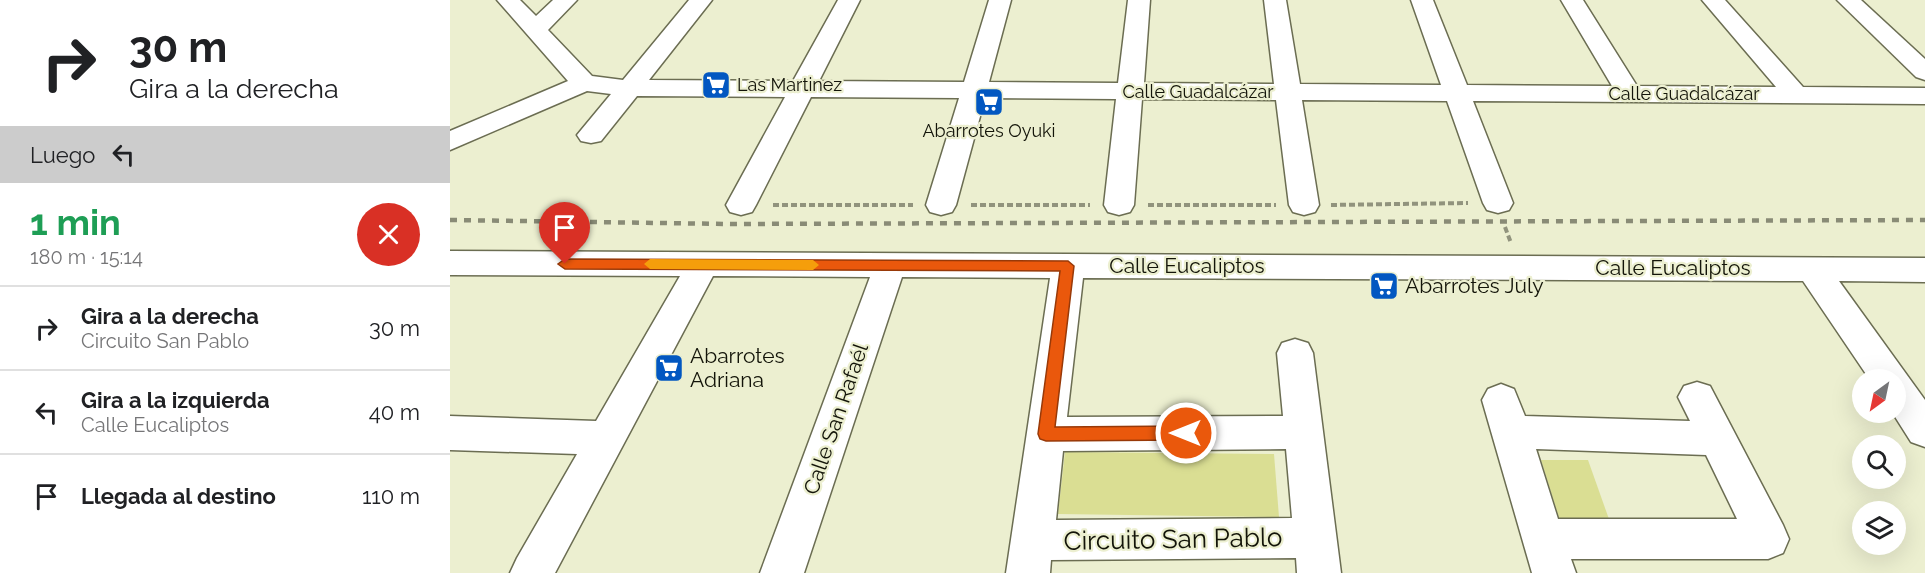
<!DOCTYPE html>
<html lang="es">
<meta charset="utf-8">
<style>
:root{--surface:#fff;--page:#f6f6f6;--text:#202124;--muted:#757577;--line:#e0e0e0}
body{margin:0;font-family:Raleway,sans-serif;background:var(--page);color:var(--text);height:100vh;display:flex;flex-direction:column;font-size:22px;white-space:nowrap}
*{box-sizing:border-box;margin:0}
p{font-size:20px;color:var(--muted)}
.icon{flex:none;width:33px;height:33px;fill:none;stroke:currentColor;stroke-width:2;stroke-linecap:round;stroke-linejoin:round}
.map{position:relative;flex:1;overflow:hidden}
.drawer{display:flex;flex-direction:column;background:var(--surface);width:450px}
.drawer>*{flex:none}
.banner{background:#fff;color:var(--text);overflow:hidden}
.needle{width:39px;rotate:213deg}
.controls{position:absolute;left:1402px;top:369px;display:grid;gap:12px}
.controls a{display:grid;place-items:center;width:54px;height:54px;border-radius:50%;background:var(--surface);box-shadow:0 6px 24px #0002;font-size:30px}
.pin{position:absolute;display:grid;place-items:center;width:51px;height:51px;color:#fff;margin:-62px -26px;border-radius:50% 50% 50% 0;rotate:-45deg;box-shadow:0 0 6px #0007}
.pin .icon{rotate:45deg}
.me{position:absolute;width:66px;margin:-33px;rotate:270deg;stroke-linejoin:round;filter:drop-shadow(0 0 4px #0008)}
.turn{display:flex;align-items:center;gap:21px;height:126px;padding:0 30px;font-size:27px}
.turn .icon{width:78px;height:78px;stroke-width:2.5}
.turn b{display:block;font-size:42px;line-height:51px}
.then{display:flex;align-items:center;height:57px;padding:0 30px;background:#0003;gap:12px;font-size:22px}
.round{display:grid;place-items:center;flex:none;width:63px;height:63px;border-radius:32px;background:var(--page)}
.head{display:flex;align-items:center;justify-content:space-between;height:102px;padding:0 30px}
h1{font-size:36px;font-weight:700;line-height:45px;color:#1e9e55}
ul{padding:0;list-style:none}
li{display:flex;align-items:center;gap:18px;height:84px;padding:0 30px;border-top:2px solid var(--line)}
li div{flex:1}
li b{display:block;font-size:22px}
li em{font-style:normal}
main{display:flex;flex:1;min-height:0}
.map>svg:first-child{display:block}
.green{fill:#dade93}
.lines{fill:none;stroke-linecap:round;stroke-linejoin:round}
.minor-casing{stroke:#6b6d52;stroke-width:3}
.path{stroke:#91937d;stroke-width:4;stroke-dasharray:6 3;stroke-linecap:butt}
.minor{fill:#fff;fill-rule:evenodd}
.rail{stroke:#898b76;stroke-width:4.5;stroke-dasharray:7 7;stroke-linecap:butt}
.route{fill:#ea580c;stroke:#983908;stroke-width:1.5}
.slow{fill:#f59e0b}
.labels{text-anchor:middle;stroke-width:4.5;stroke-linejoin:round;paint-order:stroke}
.far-poi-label{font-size:18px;fill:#131409;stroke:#ecefd0;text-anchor:start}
.far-street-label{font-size:18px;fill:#131409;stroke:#ecefd0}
.street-label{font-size:21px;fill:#131409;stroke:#ecefd0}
.poi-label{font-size:21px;fill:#131409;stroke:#ecefd0;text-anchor:start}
.near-street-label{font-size:26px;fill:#131409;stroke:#ecefd0}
</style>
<main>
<section class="drawer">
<div class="banner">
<div class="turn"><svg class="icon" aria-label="right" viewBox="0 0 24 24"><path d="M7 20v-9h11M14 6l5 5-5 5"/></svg><div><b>30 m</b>Gira a la derecha</div></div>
<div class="then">Luego<svg class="icon" aria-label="left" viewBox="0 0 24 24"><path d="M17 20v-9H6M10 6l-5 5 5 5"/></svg></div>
</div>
<div class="head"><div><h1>1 min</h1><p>180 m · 15:14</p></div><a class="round" style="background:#d93025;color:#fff"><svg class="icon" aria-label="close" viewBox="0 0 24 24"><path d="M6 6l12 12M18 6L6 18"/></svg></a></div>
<ul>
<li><svg class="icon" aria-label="right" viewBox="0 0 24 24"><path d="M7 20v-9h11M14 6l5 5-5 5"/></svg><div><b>Gira a la derecha</b><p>Circuito San Pablo</p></div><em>30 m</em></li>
<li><svg class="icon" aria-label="left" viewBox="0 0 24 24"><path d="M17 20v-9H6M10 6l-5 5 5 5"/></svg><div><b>Gira a la izquierda</b><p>Calle Eucaliptos</p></div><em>40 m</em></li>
<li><svg class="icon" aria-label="arrive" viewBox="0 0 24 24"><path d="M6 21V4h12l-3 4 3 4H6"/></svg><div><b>Llegada al destino</b></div><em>110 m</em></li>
</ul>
</section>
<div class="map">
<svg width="1475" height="573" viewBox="0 0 1475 573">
<rect width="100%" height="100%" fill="#ecefd0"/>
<g class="green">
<polygon points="615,452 824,454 829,517 608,514"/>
<polygon points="1091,460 1138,460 1160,522 1110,521"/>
</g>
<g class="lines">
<g class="minor-casing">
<g id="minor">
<polygon points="47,0 70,0 86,16 103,0 127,0 98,30 142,76 173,80 239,0 262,0 199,80 343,81 388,0 410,0 369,81 514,82 539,0 561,0 539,82 668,83 678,0 700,0 694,83 824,84 814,0 836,0 850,84 991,85 961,0 983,0 1017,85 1162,86 1111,0 1133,0 1187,86 1326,87 1252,0 1275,0 1353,87 1475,88 1475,104 1023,101 1063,203 1059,210 1048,213 1037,210 1033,203 997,101 852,100 869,205 865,212 854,215 843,212 839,205 826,100 692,99 684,205 680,212 669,215 658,212 654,205 666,99 535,98 506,205 502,212 491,215 480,212 476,205 509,98 361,97 306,205 302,212 291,215 280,212 276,205 335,97 187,96 151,141 141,143 131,141 127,135 161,94 137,91 0,150 0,131 118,81"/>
<polygon points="1387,0 1411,0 1475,59 1475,80 1466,77"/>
<path d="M0,251L1475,258V282L1389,281L1475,400V447L1461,442L1442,412H1446V380H1420L1353,281L633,278L617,417L833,416L827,353L832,343L845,339L858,343L863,353L891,573H847L846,558L601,560L600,573H556L600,278L452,277L354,573H310L420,277L263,276L105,573H60L67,558L127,454L0,450V416L146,421L230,276L0,275ZM836,449L842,518L606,520L613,451Z"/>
<path d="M1247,382L1260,386L1333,525L1339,539L1333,553L1318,559H1121L1126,573H1082L1032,400L1038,389L1051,384L1064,389L1075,416L1240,421L1228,397L1234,386ZM1086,449L1256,455L1287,519H1108Z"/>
</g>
</g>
<g class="path">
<polyline points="323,205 463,205"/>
<polyline points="521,205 640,205"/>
<polyline points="698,205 826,205"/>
<polyline points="881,205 1018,203"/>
<polyline points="1055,227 1061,243"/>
</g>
<use href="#minor" class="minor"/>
<polyline class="rail" points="0,220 281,224 1475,220"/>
</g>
<polygon class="route" points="115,259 618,261 624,266 605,427 736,426 742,428 744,433 742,438 736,440 596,441 590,439 588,434 610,271 115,269 108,264"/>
<polygon class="slow" points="200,259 363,260 369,265 363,270 200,269 194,264"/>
<defs>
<g id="supermarket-square" transform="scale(1.5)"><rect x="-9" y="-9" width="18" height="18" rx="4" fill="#0257c1" stroke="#ecefd0"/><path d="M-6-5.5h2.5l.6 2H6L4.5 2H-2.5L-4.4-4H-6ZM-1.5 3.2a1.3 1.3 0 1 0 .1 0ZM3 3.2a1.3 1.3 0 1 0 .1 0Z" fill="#fff"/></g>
</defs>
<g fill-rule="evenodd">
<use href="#supermarket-square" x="266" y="85"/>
<use href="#supermarket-square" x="539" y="102"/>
<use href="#supermarket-square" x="934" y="286"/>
<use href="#supermarket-square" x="219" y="368"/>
</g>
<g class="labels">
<g class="far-poi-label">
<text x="287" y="91">Las Martinez</text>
<text x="539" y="137" text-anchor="middle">Abarrotes Oyuki</text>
</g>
<g class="far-street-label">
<text x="748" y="98">Calle Guadalcázar</text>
<text x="1234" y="100">Calle Guadalcázar</text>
</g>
<g class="street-label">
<text x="737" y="273">Calle Eucaliptos</text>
<text x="1223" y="275">Calle Eucaliptos</text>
<text transform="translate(386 419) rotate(-71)" y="7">Calle San Rafaél</text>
</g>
<g class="poi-label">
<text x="955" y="293">Abarrotes July</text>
<text x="240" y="363">Abarrotes<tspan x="240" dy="24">Adriana</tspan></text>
</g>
<g class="near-street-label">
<text transform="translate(723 539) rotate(-1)" y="9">Circuito San Pablo</text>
</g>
</g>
</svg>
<div class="controls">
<a><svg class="needle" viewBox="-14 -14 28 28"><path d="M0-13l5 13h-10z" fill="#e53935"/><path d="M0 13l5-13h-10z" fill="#757577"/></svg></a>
<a><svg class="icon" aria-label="search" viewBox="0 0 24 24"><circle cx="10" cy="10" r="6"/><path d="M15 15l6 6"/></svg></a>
<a><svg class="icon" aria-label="layers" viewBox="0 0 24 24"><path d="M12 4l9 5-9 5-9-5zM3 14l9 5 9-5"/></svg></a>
</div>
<div class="pin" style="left:115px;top:264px;background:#d93025"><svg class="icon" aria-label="arrive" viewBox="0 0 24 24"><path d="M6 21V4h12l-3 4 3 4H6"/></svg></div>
<svg class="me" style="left:736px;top:433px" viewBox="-20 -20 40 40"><circle r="17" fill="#ea580c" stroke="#fff" stroke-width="3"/><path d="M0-11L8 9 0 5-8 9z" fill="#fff"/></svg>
</div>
</main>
